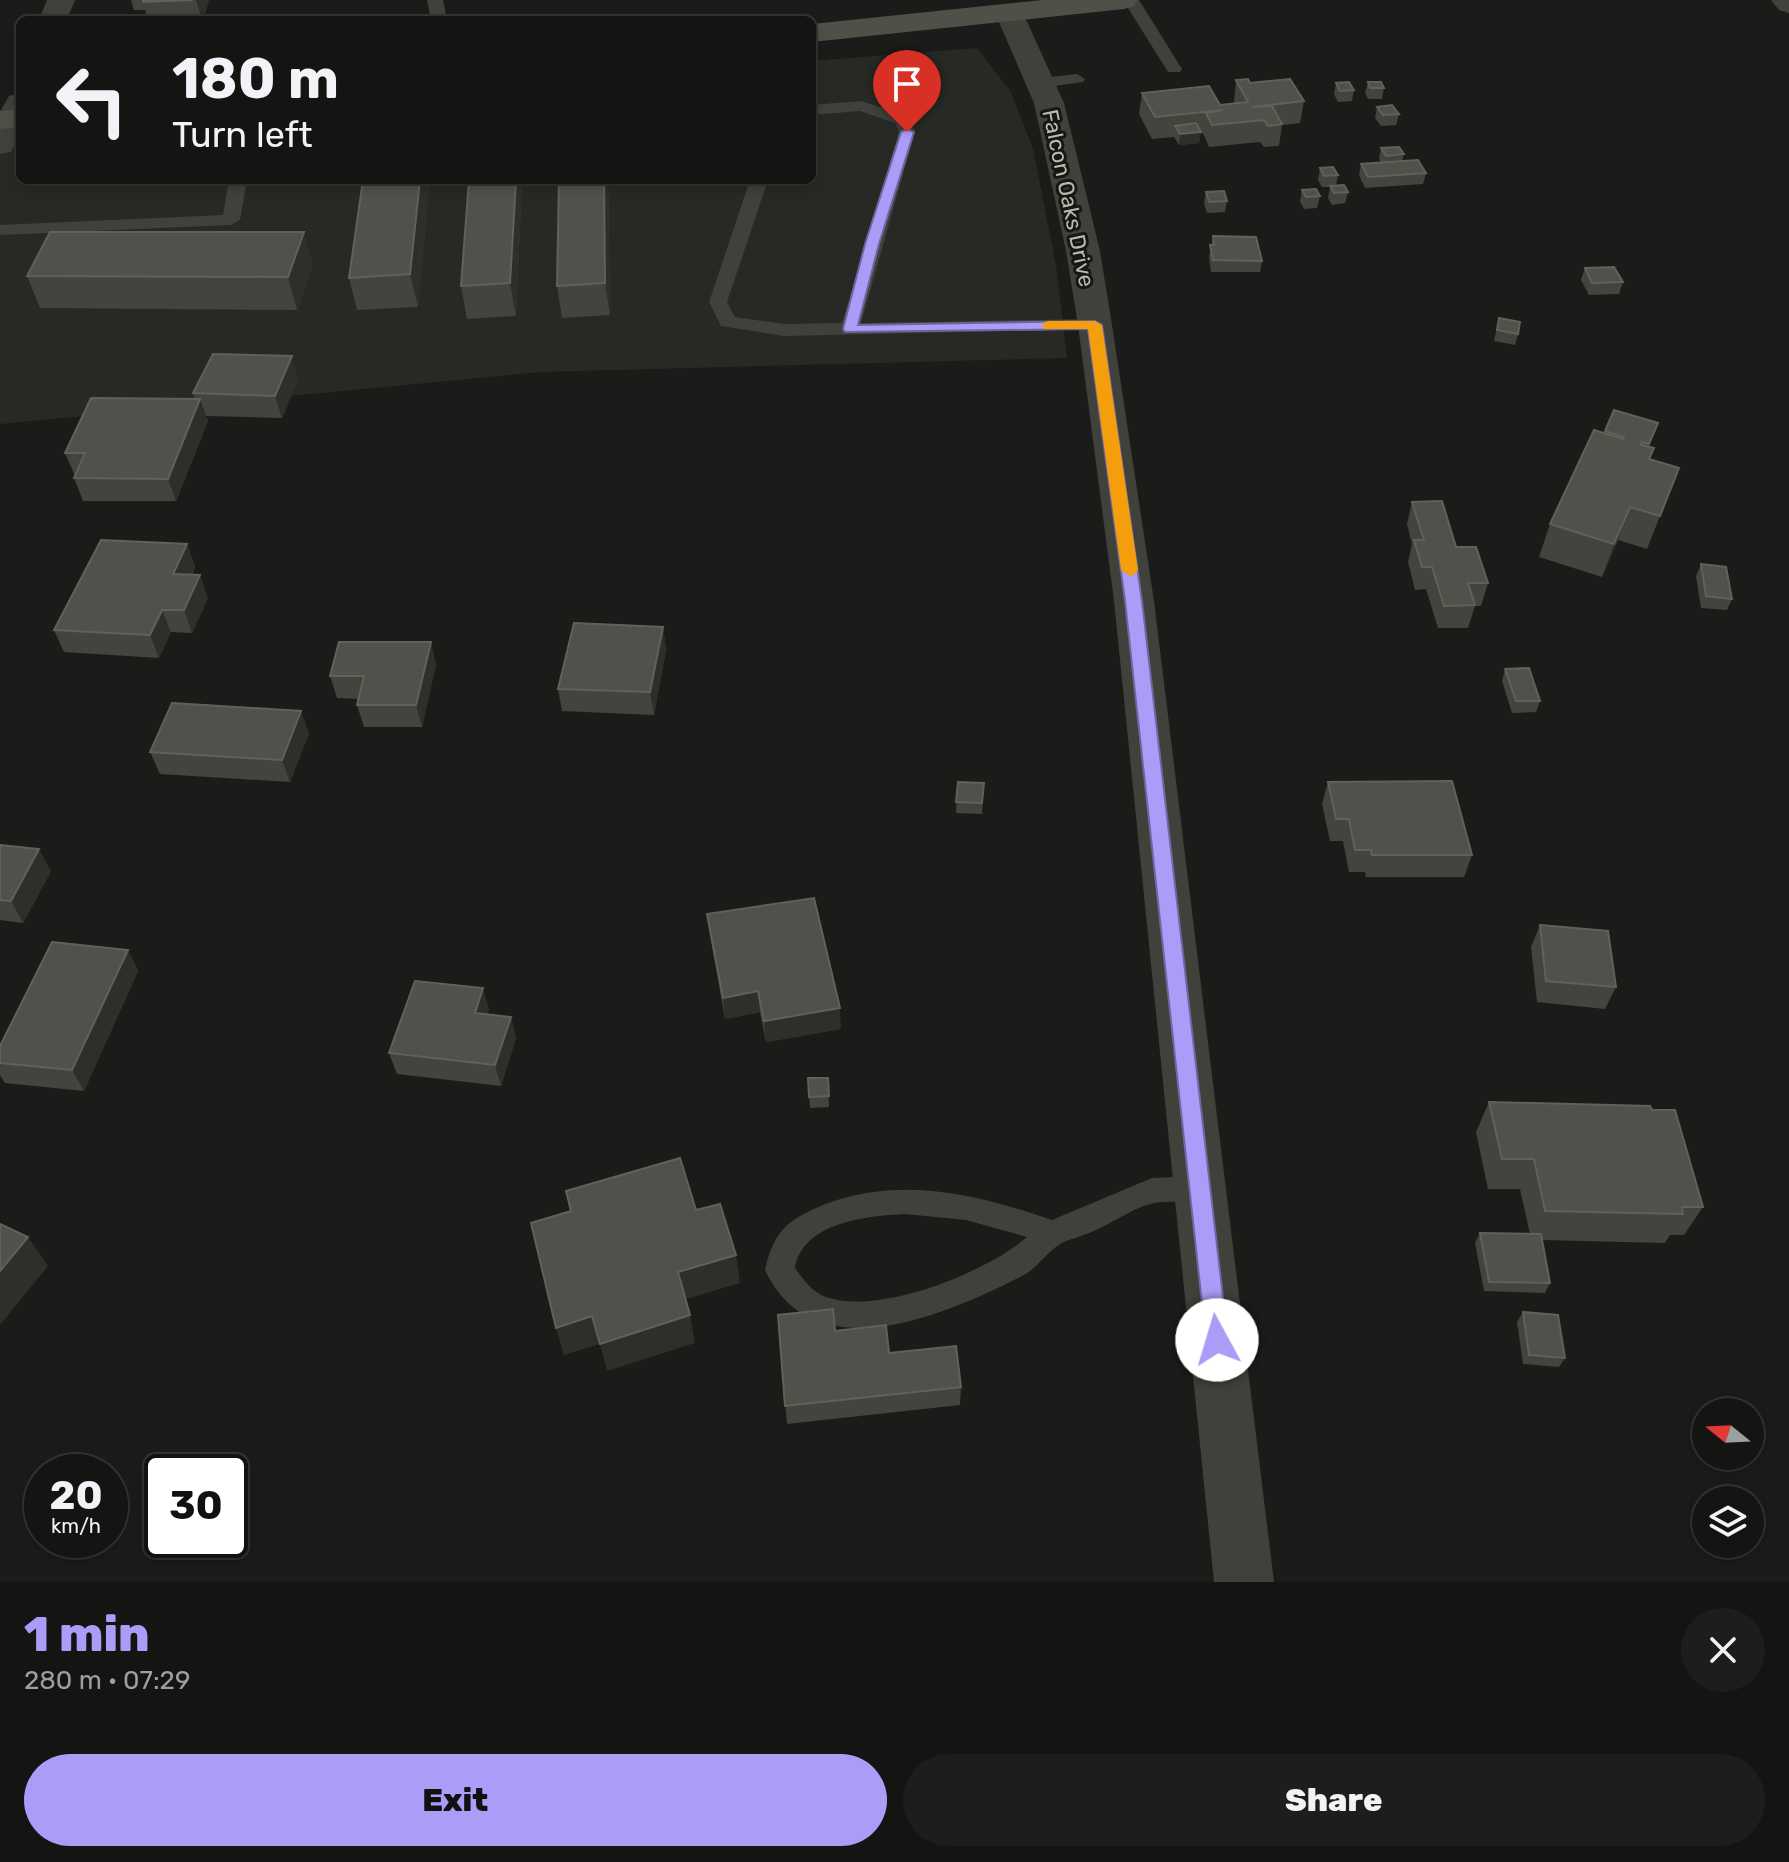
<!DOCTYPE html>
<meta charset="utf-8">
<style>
:root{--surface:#141513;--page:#1d1e1c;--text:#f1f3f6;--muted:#9d9fa0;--line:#333433;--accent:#aa9df7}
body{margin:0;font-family:Rubik,sans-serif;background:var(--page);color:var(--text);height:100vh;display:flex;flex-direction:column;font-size:30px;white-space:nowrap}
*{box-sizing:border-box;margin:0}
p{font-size:26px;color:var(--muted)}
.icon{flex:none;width:44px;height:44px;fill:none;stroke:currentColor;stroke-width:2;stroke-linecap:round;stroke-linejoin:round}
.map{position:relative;height:1582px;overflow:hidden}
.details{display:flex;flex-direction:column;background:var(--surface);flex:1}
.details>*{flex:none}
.banner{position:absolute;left:16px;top:16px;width:800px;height:168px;border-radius:12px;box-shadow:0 4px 12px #0003,0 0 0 2px var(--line);background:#141513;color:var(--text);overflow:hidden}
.needle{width:52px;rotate:288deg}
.fabs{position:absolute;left:1692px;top:1398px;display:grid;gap:16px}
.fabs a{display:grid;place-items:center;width:72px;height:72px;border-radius:50%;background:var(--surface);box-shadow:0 4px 12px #0003,0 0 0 2px var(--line);font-size:40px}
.speed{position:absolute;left:24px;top:1454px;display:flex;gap:16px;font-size:40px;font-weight:700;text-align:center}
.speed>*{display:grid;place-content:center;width:104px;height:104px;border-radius:50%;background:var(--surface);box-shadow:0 4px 12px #0003,0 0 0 2px var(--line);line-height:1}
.speed small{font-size:20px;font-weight:400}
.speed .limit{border:4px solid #111;border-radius:12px;background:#fff;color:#111}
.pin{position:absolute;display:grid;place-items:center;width:68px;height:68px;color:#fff;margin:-82px -34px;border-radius:50% 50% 50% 0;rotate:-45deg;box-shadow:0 0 8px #0007}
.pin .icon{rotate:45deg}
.me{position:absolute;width:88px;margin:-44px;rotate:354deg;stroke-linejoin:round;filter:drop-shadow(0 0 6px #0008)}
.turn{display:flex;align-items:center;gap:28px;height:168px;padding:0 24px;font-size:36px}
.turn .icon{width:104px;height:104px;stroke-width:2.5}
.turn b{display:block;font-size:56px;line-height:68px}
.round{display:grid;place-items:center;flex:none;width:84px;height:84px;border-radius:42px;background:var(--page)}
.head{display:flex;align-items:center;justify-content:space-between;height:136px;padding:0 24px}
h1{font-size:48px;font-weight:800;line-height:60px;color:var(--accent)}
.button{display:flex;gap:16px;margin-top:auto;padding:16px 24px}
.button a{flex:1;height:92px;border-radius:48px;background:var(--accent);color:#111;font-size:32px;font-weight:800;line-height:92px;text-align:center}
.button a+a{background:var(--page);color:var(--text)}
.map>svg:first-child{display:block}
.built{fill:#272925}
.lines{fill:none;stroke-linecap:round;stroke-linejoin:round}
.service{fill:#3f413a;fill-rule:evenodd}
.minor{fill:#3f413a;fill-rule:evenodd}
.tertiary{fill:#3f413a;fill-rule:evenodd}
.secondary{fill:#4f5148;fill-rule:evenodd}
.wall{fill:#42443e}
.shaded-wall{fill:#2d2f2a}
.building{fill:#4f514a;stroke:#5f6259;stroke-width:2}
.route{fill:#aa9df7;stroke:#6e66a1;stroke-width:2}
.slow{fill:#f59e0b}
.labels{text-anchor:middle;stroke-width:6;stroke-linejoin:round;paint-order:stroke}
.street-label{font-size:22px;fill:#b9bcab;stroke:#151714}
</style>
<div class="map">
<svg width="1789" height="1582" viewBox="0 0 1789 1582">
<rect width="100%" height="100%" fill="#1a1c19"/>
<polygon class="built" points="977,48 1011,92 1033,149 1056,265 1067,358 540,372 0,424 0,149 20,146 20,180 812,180 812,61"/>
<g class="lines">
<g class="service">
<polygon points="427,0 443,0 447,20 431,20"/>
<polygon points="1123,0 1139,0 1182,69 1180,72 1168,72"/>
<polygon points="1077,74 1085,79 1083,82 1040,88 1032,83 1040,78"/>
<polygon points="861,101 908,116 915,132 861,323 1095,319 1105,325 1102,329 784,336 721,326 709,302 750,180 768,180 727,302 735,317 784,324 842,323 899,132 895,123 860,111 812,115 812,105"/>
<polygon points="229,180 247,180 240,220 231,225 0,235 0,225 223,215"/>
<path d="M1200,1176L1210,1180L1214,1189L1210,1198C1190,1205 1169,1199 1150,1204C1132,1209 1117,1220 1100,1228C1089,1234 1077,1237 1066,1241C1049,1248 1039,1267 1024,1275C949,1314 813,1374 765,1270C774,1231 787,1220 823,1205C900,1175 977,1194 1052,1220L1152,1178ZM905,1214L966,1220L1027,1237C987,1272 879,1316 826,1297C812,1292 803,1279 795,1268C803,1222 867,1216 905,1214Z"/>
</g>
<g class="minor">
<polygon points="47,0 75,0 67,20 39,20"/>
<polygon points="1009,4 1019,7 1023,13 1064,103 1100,251 1112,325 1154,601 1274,1582 1214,1582 1114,601 1078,325 1066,251 1034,103 995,13 999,7"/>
<polygon points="20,93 20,135 11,152 0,154 0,112 9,96"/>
</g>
<polygon class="tertiary" points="1771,0 1789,0 1789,13 1779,10"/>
<g class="secondary">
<polygon points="1043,0 1138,0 1134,6 1124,9 812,42 812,24"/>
<polygon points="20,109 20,127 0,129 0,111"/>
</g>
</g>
<g class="wall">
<polygon points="131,0 209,0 203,20 148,20 145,10 134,10"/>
<polygon points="1236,80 1250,83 1304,101 1300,123 1282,125 1279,146 1264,147 1260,142 1209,147 1203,133 1200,134 1199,143 1179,145 1174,137 1152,139 1139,114 1142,93 1220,105 1234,103"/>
<polygon points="1368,82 1384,88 1382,99 1368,99 1365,93"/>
<polygon points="1336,83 1354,90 1352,101 1338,102 1334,94"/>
<polygon points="1377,107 1399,114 1396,125 1381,126 1375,118"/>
<polygon points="1381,148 1404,154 1402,161 1426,173 1423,184 1365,188 1359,175 1361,164 1381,163 1379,159"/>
<polygon points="1320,168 1338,175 1336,186 1348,192 1345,203 1332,205 1328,198 1330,187 1322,187 1318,180"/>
<polygon points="420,180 428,180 429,186 418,307 357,310 349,278"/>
<polygon points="522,180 516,316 467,319 461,286"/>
<polygon points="608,180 610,315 562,318 557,286"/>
<polygon points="1302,190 1320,196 1317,208 1304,209 1300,201"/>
<polygon points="1206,192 1227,201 1225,212 1207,213 1204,203"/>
<polygon points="1213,236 1262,261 1260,272 1211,272 1209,257"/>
<polygon points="313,265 297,310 40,308 27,276"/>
<polygon points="1585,268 1623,282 1619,294 1589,295 1581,280"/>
<polygon points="1499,318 1518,334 1515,345 1494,341"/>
<polygon points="298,379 282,418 206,416 208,421 176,501 83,501 74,478 75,476 65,453 195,399 193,393"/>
<polygon points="1614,410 1658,423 1649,447 1649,459 1679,468 1647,549 1618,540 1602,577 1539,557 1550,524 1604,433"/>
<polygon points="1412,502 1456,547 1488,583 1481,606 1475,606 1468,628 1438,628 1426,589 1415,590 1408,562 1412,544 1407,524"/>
<polygon points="187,544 195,567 192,575 208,598 192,633 171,632 159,658 64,652 54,630"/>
<polygon points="1701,564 1732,599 1727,610 1701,608 1696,576"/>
<polygon points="663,627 666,650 654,715 562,711 558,689"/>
<polygon points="436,664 422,727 364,727 357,705 358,699 337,698 330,676"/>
<polygon points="1505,669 1540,701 1536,712 1512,713 1502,681"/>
<polygon points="309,733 290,782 160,774 150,752"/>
<polygon points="958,782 984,783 982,814 956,813"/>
<polygon points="1328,782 1472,855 1464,877 1366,877 1365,872 1349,872 1343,841 1330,841 1322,804"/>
<polygon points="0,845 51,871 23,923 0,920"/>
<polygon points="707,914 841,1029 766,1042 760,1012 725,1019 710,935"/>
<polygon points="1540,925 1616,987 1605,1009 1537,1002 1531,947"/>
<polygon points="128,950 138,971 84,1091 5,1083 0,1075 0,1046"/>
<polygon points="489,1009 487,1014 511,1017 516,1038 501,1086 397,1074 389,1053"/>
<polygon points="808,1078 828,1078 829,1107 810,1108"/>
<polygon points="1489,1102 1703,1207 1684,1235 1670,1235 1665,1243 1542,1240 1550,1283 1545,1293 1484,1291 1475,1243 1480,1233 1530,1234 1520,1189 1488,1189 1476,1132"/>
<polygon points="1523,1312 1565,1358 1559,1367 1523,1364 1517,1322"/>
<polygon points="778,1315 835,1331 889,1353 961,1387 960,1405 787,1424"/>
</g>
<g class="shaded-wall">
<polygon points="196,0 209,0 203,20 202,20"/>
<polygon points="1201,132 1199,143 1179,145 1180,134"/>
<polygon points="420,180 428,180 429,186 418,307 410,274"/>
<polygon points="516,180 522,180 516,316 510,283"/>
<polygon points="604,180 608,180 610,315 605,283"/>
<polygon points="304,232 313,265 297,310 288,277"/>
<polygon points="292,356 298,379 282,418 275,396"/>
<polygon points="200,399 208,421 176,501 168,479"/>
<polygon points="1630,507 1618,540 1602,577 1614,544"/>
<polygon points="187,544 195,567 181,596 173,574"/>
<polygon points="200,575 208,598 192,633 184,610"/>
<polygon points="162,610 171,632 159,658 150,635"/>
<polygon points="663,627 666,650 654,715 650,692"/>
<polygon points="431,642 436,664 422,727 416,705"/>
<polygon points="301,711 309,733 290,782 282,760"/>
<polygon points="39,849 51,871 23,923 11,901"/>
<polygon points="128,950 138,971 84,1091 72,1070"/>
<polygon points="483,988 489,1009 481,1034 475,1013"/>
<polygon points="758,991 760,1012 725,1019 723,998"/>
<polygon points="840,1008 841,1029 766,1042 764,1021"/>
<polygon points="511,1017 516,1038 501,1086 495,1065"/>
<polygon points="28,1237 48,1266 0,1325 0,1271"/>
<polygon points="736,1255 740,1283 683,1300 678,1272"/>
<polygon points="690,1315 695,1343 607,1371 600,1344"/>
<polygon points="592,1316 600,1344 564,1355 556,1328"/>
</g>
<g class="building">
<polygon points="143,0 193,0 143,2"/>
<polygon points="1248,79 1250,83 1290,79 1304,101 1252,107 1272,106 1282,124 1268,126 1264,120 1212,125 1206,113 1223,110 1155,117 1142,93 1209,86 1220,105 1248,102 1236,80"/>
<polygon points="1349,82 1354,90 1340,91 1336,83"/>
<polygon points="1368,82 1381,82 1384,88 1370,88"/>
<polygon points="1392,105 1399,114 1383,115 1377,107"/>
<polygon points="1196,123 1201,132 1180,134 1175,126"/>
<polygon points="1399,147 1404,154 1386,156 1381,148"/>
<polygon points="1418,160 1426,173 1368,177 1361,164"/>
<polygon points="1333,167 1338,175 1324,176 1320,168"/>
<polygon points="363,180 420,180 410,274 349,278"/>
<polygon points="469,180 516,180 510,283 461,286"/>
<polygon points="559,180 604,180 605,283 557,286"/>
<polygon points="1344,185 1348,192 1334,193 1330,186"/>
<polygon points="1316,189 1320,196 1306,197 1302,190"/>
<polygon points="1224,191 1227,201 1209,202 1206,192"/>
<polygon points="50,232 304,232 288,277 27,276"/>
<polygon points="1213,236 1256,237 1262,261 1213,260 1210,245 1214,245"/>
<polygon points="1614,267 1623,282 1592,283 1585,268"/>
<polygon points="1499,318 1520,322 1518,334 1497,330"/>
<polygon points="213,354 292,356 275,396 193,393"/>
<polygon points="91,398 200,399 168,479 74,478 85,453 65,453"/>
<polygon points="1614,410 1658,423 1649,444 1642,442 1641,445 1654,448 1649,459 1679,468 1660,516 1630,507 1614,544 1550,524 1594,430 1623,439 1624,437 1605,431"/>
<polygon points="1442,501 1456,547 1476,547 1488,583 1468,583 1475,605 1444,606 1432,567 1422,567 1414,540 1424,540 1412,502"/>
<polygon points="101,540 187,544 173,574 200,575 184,610 162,610 150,635 54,630"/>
<polygon points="1701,564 1726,567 1732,599 1706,596"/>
<polygon points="574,623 663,627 650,692 558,689"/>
<polygon points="339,642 431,642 416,705 357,705 364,676 330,676"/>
<polygon points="1529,668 1540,701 1516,701 1505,669"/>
<polygon points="172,703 301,711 282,760 150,752"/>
<polygon points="1452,781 1472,855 1372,855 1371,850 1355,850 1349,819 1336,819 1328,782"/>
<polygon points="958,782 984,783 982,803 956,802"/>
<polygon points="0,845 39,849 11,901 0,900"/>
<polygon points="814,898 840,1008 764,1021 758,991 723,998 707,914"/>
<polygon points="1540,925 1608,931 1616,987 1546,981"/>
<polygon points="52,942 128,950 72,1070 0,1063 0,1046"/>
<polygon points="415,981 483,988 475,1013 511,1017 495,1065 389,1053"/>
<polygon points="808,1078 828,1078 829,1096 809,1097"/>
<polygon points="1489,1102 1650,1106 1652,1110 1675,1110 1703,1207 1682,1207 1683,1214 1545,1211 1534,1159 1502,1159"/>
<polygon points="680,1158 696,1210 720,1204 736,1255 678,1272 690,1315 600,1344 592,1316 556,1328 531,1223 571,1211 566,1191"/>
<polygon points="0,1224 28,1237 0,1271"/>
<polygon points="1480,1233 1541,1234 1550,1283 1489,1282"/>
<polygon points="833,1309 835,1331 886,1325 889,1353 956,1346 961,1387 785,1406 778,1315"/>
<polygon points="1523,1312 1558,1315 1565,1358 1529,1355"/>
</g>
<polygon class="route" points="907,129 914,132 879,244 858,325 1095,321 1102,325 1142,601 1228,1340 1225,1348 1217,1351 1209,1348 1206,1340 1125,601 1088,329 845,332 843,329 865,244 901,132"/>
<polygon class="slow" points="1048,321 1095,321 1102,325 1138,570 1135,574 1130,576 1121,570 1088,329 1043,329 1043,323"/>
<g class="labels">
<g class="street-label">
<text transform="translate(1069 198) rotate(78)" y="8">Falcon Oaks Drive</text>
</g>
</g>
</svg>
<div class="fabs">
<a><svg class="needle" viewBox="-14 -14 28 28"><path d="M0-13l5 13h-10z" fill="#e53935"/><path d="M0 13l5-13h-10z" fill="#9d9fa0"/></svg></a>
<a><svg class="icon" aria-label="layers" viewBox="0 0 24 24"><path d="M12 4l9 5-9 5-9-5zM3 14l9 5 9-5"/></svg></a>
</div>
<div class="speed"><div>20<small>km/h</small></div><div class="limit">30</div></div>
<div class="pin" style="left:907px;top:132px;background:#d93025"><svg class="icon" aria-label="arrive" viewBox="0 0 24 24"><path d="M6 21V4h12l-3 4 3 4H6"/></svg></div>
<svg class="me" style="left:1217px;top:1340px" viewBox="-20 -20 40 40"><circle r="19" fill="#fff"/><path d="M0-13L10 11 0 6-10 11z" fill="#aa9df7"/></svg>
<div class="banner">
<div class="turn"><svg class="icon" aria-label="left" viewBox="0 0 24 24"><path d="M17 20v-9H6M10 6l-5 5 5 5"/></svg><div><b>180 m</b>Turn left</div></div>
</div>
</div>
<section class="details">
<div class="head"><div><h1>1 min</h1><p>280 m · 07:29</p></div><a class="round"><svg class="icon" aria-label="close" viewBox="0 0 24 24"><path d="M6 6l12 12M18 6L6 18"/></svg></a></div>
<div class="button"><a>Exit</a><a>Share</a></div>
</section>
